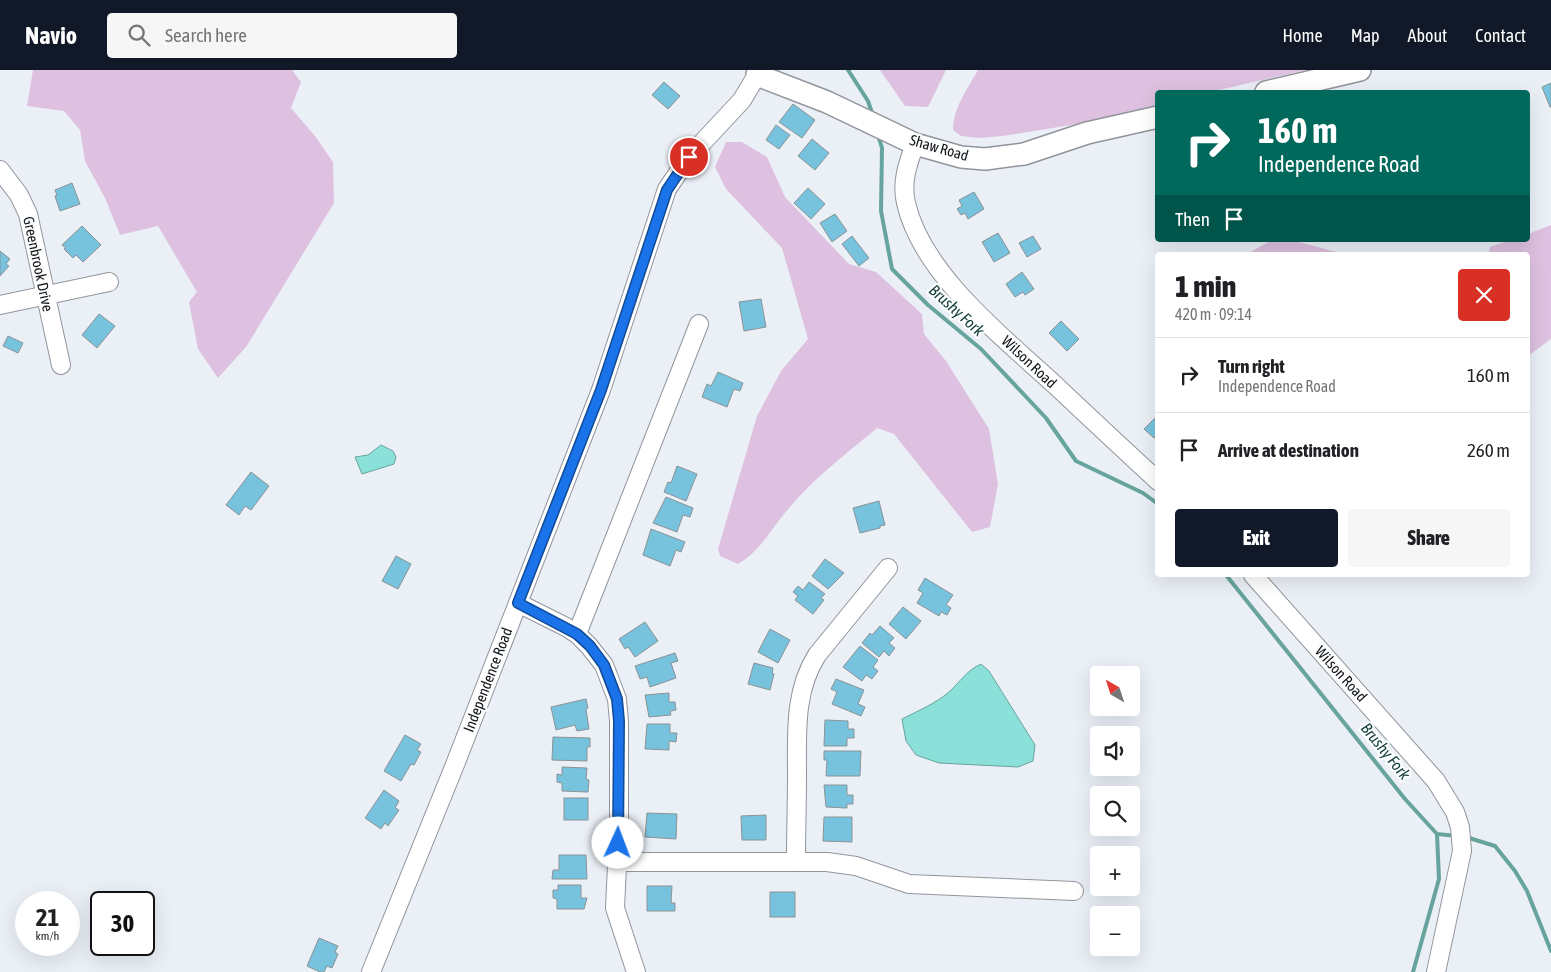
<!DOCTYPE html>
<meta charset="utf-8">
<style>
:root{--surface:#fff;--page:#f6f6f6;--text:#202124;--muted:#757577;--line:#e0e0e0;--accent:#111827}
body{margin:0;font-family:"Asap Condensed",sans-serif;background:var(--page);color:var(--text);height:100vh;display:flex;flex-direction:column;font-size:19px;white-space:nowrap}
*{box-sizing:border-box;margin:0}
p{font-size:16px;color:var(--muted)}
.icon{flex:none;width:28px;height:28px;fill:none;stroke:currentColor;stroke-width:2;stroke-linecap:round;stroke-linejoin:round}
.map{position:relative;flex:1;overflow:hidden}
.panel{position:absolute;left:1155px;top:182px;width:375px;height:325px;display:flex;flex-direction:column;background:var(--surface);border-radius:5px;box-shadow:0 5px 20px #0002}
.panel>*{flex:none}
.guide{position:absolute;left:1155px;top:20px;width:375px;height:152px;border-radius:5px;box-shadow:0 5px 20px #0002;background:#00695c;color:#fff;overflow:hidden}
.needle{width:32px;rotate:321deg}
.buttons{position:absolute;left:1090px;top:596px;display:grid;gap:10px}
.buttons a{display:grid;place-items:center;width:50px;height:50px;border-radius:5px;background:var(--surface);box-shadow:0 5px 20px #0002;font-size:25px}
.speed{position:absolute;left:15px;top:821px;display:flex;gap:10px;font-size:25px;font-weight:700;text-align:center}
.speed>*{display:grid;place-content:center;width:65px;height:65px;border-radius:50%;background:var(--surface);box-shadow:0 5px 20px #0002;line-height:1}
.speed small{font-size:12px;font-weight:400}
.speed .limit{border:2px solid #111;border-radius:8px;background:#fff;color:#111}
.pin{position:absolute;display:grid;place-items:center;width:42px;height:42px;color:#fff;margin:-21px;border:2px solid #fff;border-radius:50%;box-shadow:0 1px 5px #0007}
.me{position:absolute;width:55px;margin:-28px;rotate:2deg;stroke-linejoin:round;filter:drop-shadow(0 0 4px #0008)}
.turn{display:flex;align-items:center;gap:18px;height:105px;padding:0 20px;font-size:22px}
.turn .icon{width:65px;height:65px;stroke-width:2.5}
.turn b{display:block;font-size:35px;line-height:42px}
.then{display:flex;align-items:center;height:48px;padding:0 20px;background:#0003;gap:10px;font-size:19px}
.round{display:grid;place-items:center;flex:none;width:52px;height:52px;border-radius:5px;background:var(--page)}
.overview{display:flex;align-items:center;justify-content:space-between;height:85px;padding:0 20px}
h1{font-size:30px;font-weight:800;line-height:38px}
.primary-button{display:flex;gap:10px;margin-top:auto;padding:10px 20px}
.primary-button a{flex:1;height:58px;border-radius:5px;background:var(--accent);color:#fff;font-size:20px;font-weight:800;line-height:58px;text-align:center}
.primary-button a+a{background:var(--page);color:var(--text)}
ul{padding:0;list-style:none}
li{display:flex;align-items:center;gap:15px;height:75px;padding:0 20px;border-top:1px solid var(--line)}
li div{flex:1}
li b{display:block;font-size:19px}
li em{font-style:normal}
header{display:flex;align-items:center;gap:30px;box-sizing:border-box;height:70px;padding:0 25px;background:var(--accent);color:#fff}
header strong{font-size:24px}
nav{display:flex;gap:28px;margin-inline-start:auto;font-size:18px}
.search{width:350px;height:45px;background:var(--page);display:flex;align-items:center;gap:12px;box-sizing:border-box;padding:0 18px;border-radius:5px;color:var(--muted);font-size:19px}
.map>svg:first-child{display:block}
.green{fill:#dec1e0}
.water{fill:#8be1d9;stroke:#67a49e}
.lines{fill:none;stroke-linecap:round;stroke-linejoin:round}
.stream{stroke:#67a49e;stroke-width:4}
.building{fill:#77c3de;stroke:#8b9295}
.minor-casing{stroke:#91959b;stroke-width:20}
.major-casing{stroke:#91959b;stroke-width:24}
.minor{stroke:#fff;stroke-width:18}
.major{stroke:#fff;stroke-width:21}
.route-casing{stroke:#114b97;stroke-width:12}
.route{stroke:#1a73e8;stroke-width:9}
.labels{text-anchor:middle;stroke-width:4.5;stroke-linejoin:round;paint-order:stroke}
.street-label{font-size:15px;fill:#121416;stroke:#fcfdfe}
.water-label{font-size:16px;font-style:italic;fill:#133d39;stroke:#fcfdfe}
</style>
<header>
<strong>Navio</strong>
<div class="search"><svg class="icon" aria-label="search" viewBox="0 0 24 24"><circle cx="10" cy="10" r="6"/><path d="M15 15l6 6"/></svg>Search here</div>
<nav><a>Home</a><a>Map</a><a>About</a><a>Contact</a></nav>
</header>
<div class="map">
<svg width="1551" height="902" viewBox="0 0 1551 902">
<rect width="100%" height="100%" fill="#ebf0f7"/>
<g class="green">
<polygon points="33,0 292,0 301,12 291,38 315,66 333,92 334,133 246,277 218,308 198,279 189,232 197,222 158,156 120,165 105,128 85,91 80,60 64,41 27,36"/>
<polygon points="880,0 946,0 928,37 905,36"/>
<path d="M978,0H1306L1210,22H1158L1157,35L1077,54L1003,66L979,68L961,66L953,60C953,38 968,18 978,0Z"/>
<path d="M726,72H742L767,87L785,127L849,194L876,202L922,244L924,264L946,291L989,359L998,414L990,457L972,462L894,364L877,358C847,383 814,408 789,438C773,456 760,482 738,494L720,486L718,479L757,346L781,301L808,269L782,178L726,119L715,97Z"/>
<polygon points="1551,155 1551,269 1528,286 1528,185 1488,185 1490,177 1510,170 1528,170 1528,164"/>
<polygon points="1272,170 1291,170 1348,185 1245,185"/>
</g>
<g class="water">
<polygon points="381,375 393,381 396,387 394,394 362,404 355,387 368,385"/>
<path d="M981,594L989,601L1035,675L1033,691L1018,697L939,693L916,685L906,671L902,649C918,641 936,633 949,622C960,612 967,600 981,594Z"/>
</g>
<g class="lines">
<g class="stream">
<polyline points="848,0 868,31 873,46"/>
<polyline points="878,65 882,78 881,141 892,199 928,235 981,279 1046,348 1076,391 1143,423 1158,434"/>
<polyline points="1226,505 1405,729 1437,764 1439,809 1413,902"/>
<polyline points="1437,764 1457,766"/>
<polyline points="1466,767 1495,776 1515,801 1527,821 1551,881"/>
</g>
</g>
<g class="building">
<polygon points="664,12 680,26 668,39 652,25"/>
<polygon points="1551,13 1551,37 1550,37 1542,17"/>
<polygon points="793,34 815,50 802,68 779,52"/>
<polygon points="776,55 790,65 779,79 766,70"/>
<polygon points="812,69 829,83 815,100 798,86"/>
<polygon points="72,113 80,134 60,141 55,126 57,125 55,120"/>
<polygon points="808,118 825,134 811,149 794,133"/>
<polygon points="974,122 984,139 968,149 965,143 961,145 957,139 962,136 959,130"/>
<polygon points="835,144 847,161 832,172 820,153"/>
<polygon points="82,156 101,175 83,192 76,185 73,188 64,179 66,178 62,175"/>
<polygon points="998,163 1010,183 994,192 982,172"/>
<polygon points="852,166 869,188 859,196 842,174"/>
<polygon points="1033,166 1041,179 1027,187 1019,173"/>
<polygon points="0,181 10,189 6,194 9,196 0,206"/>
<polygon points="1022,202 1034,219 1025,225 1023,222 1015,227 1006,214"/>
<polygon points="761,229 766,257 744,261 739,232"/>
<polygon points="99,244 115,256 97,278 82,265"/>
<polygon points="1061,251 1079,269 1067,281 1049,263"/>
<polygon points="8,266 23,273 18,283 3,276"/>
<polygon points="718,302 743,313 740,321 734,319 727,337 702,327 707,314 711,316"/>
<polygon points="1158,345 1158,367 1156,365 1154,368 1144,359"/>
<polygon points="677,396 697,404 686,431 664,422 668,412 671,413"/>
<polygon points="251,402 269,416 251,440 245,436 239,445 226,435"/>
<polygon points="666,427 693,438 690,447 683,445 677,462 653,453"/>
<polygon points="879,431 885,455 880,456 880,458 860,463 853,438"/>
<polygon points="651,459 685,472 681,482 676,480 670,496 643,485"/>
<polygon points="396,486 411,494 398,519 382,511"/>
<polygon points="825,489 844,503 828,519 812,506"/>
<polygon points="925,508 953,525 946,535 951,538 947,545 941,542 939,546 917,533 923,523 918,520"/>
<polygon points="809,512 825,524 821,528 824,530 813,544 795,530 798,526 793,522 798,516 803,520"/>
<polygon points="903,537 921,551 906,569 889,554"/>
<polygon points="645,552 658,571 635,587 628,577 625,579 619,569"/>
<polygon points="880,556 894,568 889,573 895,578 889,586 884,581 879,587 862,573 870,563 872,565"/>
<polygon points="770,559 790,570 778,593 758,582"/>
<polygon points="860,576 878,590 873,597 878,601 872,609 866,605 862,611 843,597"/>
<polygon points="675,583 678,591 671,593 676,608 650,617 647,607 640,609 635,596"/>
<polygon points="754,593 773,598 772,603 774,604 770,620 748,614"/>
<polygon points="836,609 864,620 858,634 865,637 861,646 832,634 837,622 831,619"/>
<polygon points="669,623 669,632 675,632 676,640 670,641 671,645 649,647 645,625"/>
<polygon points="586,629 588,638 586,639 589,659 577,661 575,655 556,660 551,637"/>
<polygon points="825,650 848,651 848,659 854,659 854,668 847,668 847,676 824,676"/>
<polygon points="647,654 670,654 670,663 677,663 676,672 669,671 669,680 645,679"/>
<polygon points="405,665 421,674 417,680 421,682 414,695 411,694 401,711 384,701"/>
<polygon points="553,667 590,668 590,677 587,677 587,691 552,690"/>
<polygon points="824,681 861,681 860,706 826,706 827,690 824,690"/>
<polygon points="562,697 587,698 586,709 589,710 588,722 562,721 562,713 557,712 557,704 562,705"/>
<polygon points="824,715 847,715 847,725 853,725 853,734 847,734 847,738 826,737"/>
<polygon points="384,720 399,731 395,738 399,740 388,756 385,753 381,759 365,748"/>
<rect x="564" y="728" width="24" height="22"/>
<polygon points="647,743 677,744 676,769 645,767"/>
<polygon points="766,745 766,770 742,770 741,746"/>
<polygon points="824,747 852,747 852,772 823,771"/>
<polygon points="559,785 586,785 587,809 552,809 553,800 559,800"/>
<polygon points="558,815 581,815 581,828 587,828 584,839 557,839 557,829 553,828 553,820 558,820"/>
<polygon points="647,816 672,816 671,833 675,833 675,841 647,841"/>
<rect x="770" y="822" width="25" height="25"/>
<polygon points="319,868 338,876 335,882 338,884 332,898 327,896 324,902 320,902 307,896"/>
</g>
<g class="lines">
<g class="minor-casing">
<g id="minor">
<path d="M915,74C908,93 901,112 906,133C922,204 1003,267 1055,315C1089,347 1123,379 1158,411"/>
<polyline points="0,100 19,125 28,144 61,295"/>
<polyline points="0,235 109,212"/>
<polyline points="1253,505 1436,711 1455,742 1460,757 1462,781 1436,902"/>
<polyline points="518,533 566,557 577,564 589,576 604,595 617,629 619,651 619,754 615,838 636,902"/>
<polyline points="577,564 699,254"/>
<polyline points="617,792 827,792 856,796 909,814 1074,821"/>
<path d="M796,792C796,762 797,733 797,704C797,663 794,621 817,585L888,498"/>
<polyline points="371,902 456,692 601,320 667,119 689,87 742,30 757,5"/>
</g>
</g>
<g class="major-casing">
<g id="major">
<polyline points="758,0 757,5 827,32 915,74 961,87 985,89 1024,84 1087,63 1158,47"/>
<polyline points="1266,22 1360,0"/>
</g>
</g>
<use href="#minor" class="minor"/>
<use href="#major" class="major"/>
</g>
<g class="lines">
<g class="route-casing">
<polyline id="route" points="618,773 619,651 617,629 604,595 590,576 577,564 518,533 601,320 667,120 689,87"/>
</g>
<use href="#route" class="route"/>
</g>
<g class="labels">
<g class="street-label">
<text transform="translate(939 78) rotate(16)" y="5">Shaw Road</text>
<text transform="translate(38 194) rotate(78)" y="5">Greenbrook Drive</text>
<text transform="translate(1029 292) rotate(43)" y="5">Wilson Road</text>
<text transform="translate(1341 604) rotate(48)" y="5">Wilson Road</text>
<text transform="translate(488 610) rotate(-69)" y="5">Independence Road</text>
</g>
<g class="water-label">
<text transform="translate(957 240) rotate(42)" y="6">Brushy Fork</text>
<text transform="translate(1386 681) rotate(51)" y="6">Brushy Fork</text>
</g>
</g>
</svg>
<div class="buttons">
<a><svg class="needle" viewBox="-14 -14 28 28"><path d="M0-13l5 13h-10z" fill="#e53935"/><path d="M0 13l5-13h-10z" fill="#757577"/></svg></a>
<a><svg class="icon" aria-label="sound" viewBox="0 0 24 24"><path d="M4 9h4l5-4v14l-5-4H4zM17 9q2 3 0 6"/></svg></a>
<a><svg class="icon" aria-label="search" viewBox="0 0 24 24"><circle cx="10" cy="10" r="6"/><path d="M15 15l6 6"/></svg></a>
<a>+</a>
<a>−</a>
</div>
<div class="speed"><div>21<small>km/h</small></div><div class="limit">30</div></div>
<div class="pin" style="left:689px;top:87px;background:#d93025"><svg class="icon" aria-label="arrive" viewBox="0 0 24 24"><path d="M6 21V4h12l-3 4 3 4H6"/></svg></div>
<svg class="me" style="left:618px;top:773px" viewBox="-20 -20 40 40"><circle r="19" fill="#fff"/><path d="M0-13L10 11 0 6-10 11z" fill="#1a73e8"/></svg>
<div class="guide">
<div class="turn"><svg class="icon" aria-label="right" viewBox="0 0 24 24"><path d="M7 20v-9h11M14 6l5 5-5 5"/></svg><div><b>160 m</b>Independence Road</div></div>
<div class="then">Then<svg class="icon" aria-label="arrive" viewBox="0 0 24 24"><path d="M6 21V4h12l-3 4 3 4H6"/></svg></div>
</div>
<section class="panel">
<div class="overview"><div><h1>1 min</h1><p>420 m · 09:14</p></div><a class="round" style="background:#d93025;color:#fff"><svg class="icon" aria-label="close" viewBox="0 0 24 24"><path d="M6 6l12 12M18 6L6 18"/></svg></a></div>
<ul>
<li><svg class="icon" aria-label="right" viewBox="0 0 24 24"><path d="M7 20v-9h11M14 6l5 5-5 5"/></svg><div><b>Turn right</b><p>Independence Road</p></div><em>160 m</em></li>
<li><svg class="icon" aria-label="arrive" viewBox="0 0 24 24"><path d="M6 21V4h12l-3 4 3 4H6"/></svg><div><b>Arrive at destination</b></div><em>260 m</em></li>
</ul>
<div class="primary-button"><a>Exit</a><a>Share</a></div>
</section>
</div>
